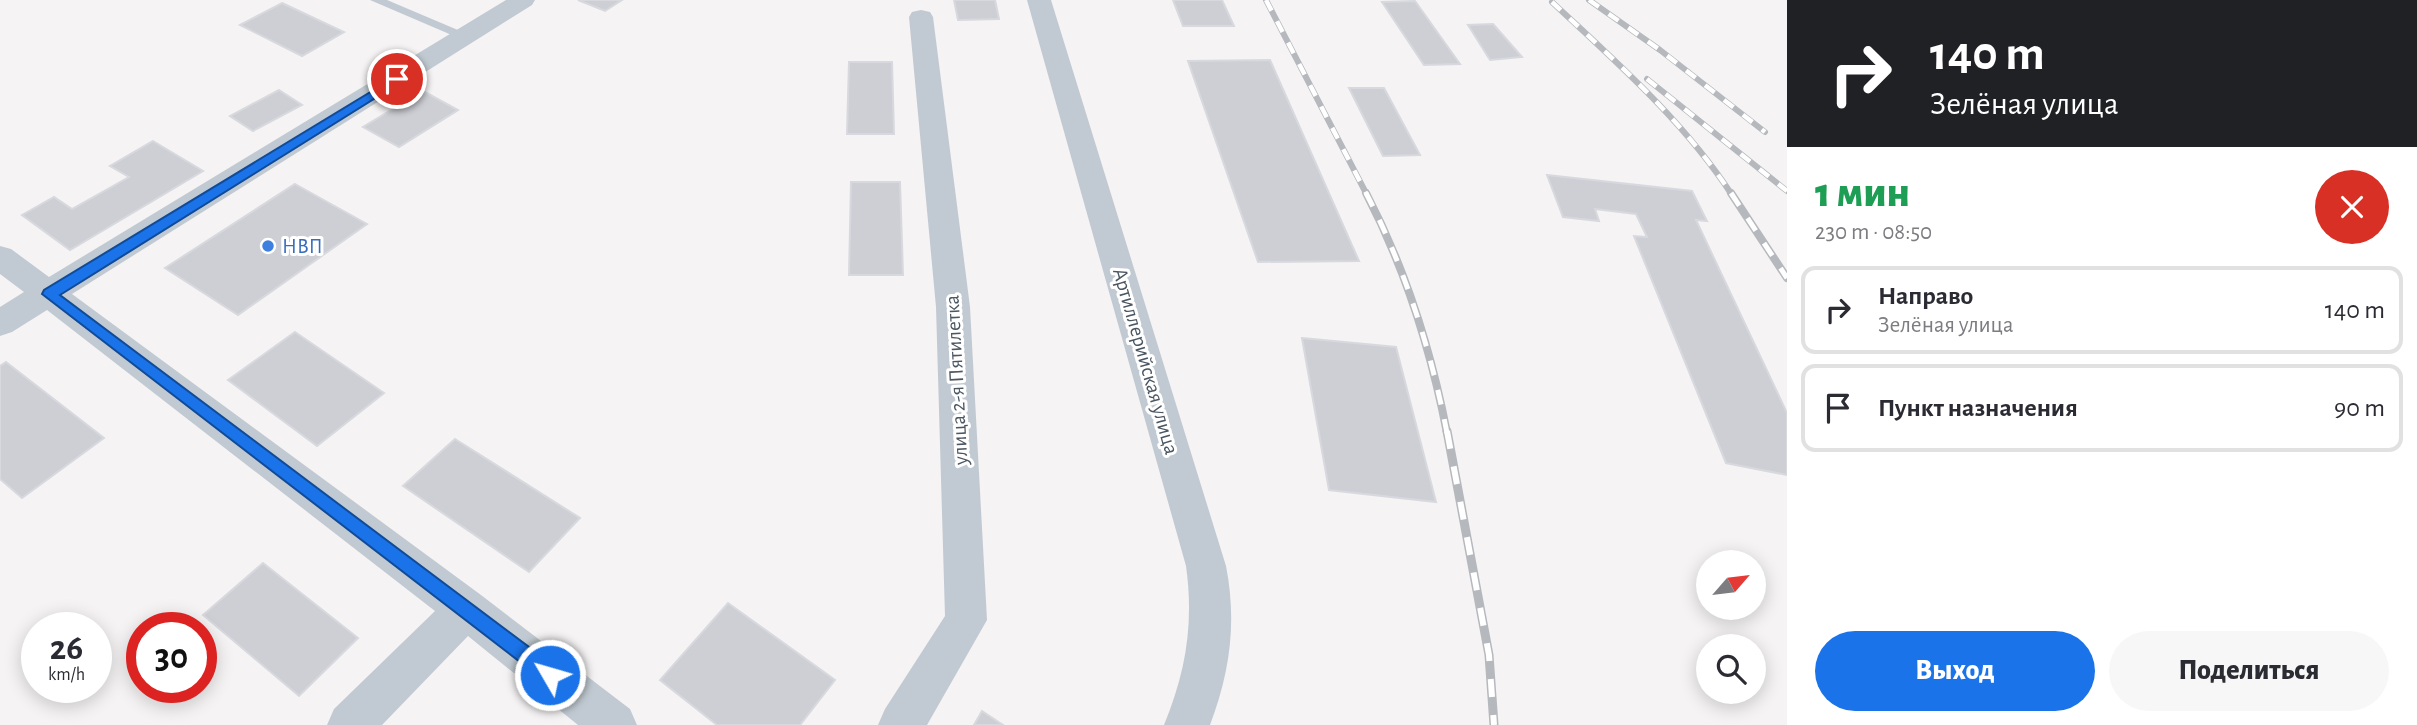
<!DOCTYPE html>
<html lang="ru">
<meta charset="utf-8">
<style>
:root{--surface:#fff;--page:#f7f7f7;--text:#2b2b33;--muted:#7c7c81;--line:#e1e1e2;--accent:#1a73e8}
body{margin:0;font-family:"Alegreya Sans",sans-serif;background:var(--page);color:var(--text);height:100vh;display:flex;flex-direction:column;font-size:26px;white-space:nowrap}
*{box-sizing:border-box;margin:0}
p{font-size:23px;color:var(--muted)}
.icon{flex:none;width:38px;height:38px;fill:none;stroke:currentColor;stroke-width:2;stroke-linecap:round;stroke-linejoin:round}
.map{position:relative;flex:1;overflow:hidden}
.details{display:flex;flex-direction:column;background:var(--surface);width:630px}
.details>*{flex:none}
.banner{background:#202124;color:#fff;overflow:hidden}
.needle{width:46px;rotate:62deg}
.tools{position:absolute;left:1696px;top:550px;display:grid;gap:14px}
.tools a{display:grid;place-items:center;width:70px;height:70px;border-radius:50%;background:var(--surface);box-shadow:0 4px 18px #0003;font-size:35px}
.speed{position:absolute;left:21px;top:612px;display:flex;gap:14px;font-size:35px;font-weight:700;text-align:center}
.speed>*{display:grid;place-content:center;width:91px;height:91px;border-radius:50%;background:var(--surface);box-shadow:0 4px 18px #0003;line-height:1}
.speed small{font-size:18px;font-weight:400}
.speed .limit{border:10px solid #d22;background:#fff;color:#111}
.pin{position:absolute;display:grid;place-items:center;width:60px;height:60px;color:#fff;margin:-30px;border:4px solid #fff;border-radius:50%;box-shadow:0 2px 7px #0007}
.me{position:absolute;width:77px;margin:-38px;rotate:308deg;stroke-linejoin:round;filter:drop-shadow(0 0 5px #0008)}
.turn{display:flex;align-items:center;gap:24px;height:147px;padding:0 28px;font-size:32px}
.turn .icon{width:91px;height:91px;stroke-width:2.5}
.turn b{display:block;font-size:49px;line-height:60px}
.round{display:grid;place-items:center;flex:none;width:74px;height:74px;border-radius:37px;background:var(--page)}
.overview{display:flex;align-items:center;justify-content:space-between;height:119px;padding:0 28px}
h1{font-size:42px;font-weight:800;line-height:52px;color:#1e9e55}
.action{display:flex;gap:14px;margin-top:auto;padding:14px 28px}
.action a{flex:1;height:80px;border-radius:42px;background:var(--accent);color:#fff;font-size:28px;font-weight:800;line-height:80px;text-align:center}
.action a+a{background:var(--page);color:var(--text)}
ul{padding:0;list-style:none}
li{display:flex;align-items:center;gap:21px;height:88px;margin:0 14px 10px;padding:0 14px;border:4px solid var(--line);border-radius:14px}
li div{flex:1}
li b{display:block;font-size:26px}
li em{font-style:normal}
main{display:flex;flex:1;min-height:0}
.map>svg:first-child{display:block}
.building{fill:#cdcfd5;stroke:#d7d9de;stroke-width:2}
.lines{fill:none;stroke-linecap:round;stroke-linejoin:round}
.lane{fill:#c1cad2;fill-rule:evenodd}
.street{fill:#c1cad2;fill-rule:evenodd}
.rail-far2-casing{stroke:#b5b8bd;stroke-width:6}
.rail-far1-casing{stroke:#b5b8bd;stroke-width:8}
.rail-casing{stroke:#b5b8bd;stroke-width:9}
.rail-far2{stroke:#fff;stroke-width:4.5;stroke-dasharray:12;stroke-linecap:butt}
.rail-far1{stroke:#fff;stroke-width:5;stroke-dasharray:15;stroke-linecap:butt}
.rail{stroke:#fff;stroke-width:6;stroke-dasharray:18;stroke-linecap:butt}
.route{fill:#1a73e8;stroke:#114b97;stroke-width:2}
.shop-dot{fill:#3f7fe0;stroke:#fff;stroke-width:2.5}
.labels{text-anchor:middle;stroke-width:6;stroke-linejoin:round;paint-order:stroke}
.shop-label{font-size:21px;fill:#366cbe;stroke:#fff;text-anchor:start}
.street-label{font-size:21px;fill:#4a5661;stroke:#fff}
</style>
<main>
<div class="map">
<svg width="1787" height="725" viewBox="0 0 1787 725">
<rect width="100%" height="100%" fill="#f5f3f3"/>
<g class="building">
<polygon points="578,0 622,0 605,11"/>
<polygon points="954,0 995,0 999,19 958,20"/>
<polygon points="1173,0 1222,0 1234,26 1183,26"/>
<polygon points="1415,1 1460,64 1424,65 1382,2"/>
<polygon points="282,3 344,32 302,56 240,25"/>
<polygon points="1493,24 1522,57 1490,60 1468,25"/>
<polygon points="1270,60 1359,261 1258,262 1188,61"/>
<polygon points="849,62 892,62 894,134 847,134"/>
<polygon points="1349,88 1384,88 1420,155 1383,156"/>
<polygon points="279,90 302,105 253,131 230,116"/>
<polygon points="423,91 458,110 399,147 363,127"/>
<polygon points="153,141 203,171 70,250 22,215 54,197 72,209 129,177 110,166"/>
<polygon points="1547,175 1692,191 1707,221 1696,220 1787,413 1787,475 1726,463 1634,236 1647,237 1636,214 1595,209 1599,221 1563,217"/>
<polygon points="851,182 900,182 903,275 849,275"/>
<polygon points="295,184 367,224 238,315 165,268"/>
<polygon points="295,332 384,393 317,446 228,380"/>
<polygon points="1302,338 1396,347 1436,502 1329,490"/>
<polygon points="6,362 104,438 22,498 0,479 0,366"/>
<polygon points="455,439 580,518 529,572 403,486"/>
<polygon points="263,563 358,638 299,696 203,615"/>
<polygon points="728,603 835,680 800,725 717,725 660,680"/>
<polygon points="982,711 1003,725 974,725"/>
</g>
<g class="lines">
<polygon class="lane" points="370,0 387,0 472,36 471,39 461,39"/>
<g class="street">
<polygon points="506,0 535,0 532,5 72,294 481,595 630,709 637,725 578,725 468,636 382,725 327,725 334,709 435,611 47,310 12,332 0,336 0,307 24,292 0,274 0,246 11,249 49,277"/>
<path d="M1027,0H1051L1226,566C1237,622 1230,672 1210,725H1164C1186,672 1194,623 1186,566Z"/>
<polygon points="921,10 930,12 933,17 970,307 987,620 927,725 878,725 885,709 945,616 936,307 909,17 912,12"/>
</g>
<g class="rail-far2-casing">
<g id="rail-far2">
<polyline points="1266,0 1367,195"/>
<polyline points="1589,0 1660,50 1765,132"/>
<path d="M1552,2C1616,62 1683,120 1732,195"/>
<polyline points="1647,79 1787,191"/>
</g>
</g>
<g class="rail-far1-casing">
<g id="rail-far1">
<path d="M1366,193C1405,268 1431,350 1447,433"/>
<polyline points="1731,193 1787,278"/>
</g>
</g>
<g class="rail-casing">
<polyline id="rail" points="1447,431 1489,655 1494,725"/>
</g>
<use href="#rail-far2" class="rail-far2"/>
<use href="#rail-far1" class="rail-far1"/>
<use href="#rail" class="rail"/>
</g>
<polygon class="route" points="397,76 403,79 401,82 60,295 557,668 560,675 557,682 550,685 42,294 44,290"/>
<circle class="shop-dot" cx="268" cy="246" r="7"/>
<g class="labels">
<g class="shop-label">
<text x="282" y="253">НВП</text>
</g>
<g class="street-label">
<text transform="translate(1146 361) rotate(74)" y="7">Артиллерийская улица</text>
<text transform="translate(956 380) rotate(-93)" y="7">улица 2-я Пятилетка</text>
</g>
</g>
</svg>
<div class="tools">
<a><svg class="needle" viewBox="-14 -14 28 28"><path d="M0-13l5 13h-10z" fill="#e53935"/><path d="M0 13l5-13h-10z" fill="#7c7c81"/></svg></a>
<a><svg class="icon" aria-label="search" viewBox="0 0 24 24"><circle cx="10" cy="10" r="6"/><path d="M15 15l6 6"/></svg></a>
</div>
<div class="speed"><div>26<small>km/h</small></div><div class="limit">30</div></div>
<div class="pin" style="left:397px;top:79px;background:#d93025"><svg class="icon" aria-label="arrive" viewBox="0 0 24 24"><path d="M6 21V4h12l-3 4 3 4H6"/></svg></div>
<svg class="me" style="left:550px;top:675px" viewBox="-20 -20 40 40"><circle r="17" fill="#1a73e8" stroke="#fff" stroke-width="3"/><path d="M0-11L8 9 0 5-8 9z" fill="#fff"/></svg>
</div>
<section class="details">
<div class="banner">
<div class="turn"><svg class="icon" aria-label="right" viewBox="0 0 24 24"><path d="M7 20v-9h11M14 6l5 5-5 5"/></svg><div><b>140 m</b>Зелёная улица</div></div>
</div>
<div class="overview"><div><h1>1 мин</h1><p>230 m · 08:50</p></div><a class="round" style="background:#d93025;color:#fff"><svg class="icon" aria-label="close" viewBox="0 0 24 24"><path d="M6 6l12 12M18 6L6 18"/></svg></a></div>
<ul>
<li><svg class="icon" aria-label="right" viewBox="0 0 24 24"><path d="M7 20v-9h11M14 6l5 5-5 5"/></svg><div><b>Направо</b><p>Зелёная улица</p></div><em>140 m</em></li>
<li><svg class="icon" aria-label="arrive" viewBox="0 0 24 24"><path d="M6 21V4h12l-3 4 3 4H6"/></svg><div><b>Пункт назначения</b></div><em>90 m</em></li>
</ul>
<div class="action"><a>Выход</a><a>Поделиться</a></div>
</section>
</main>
